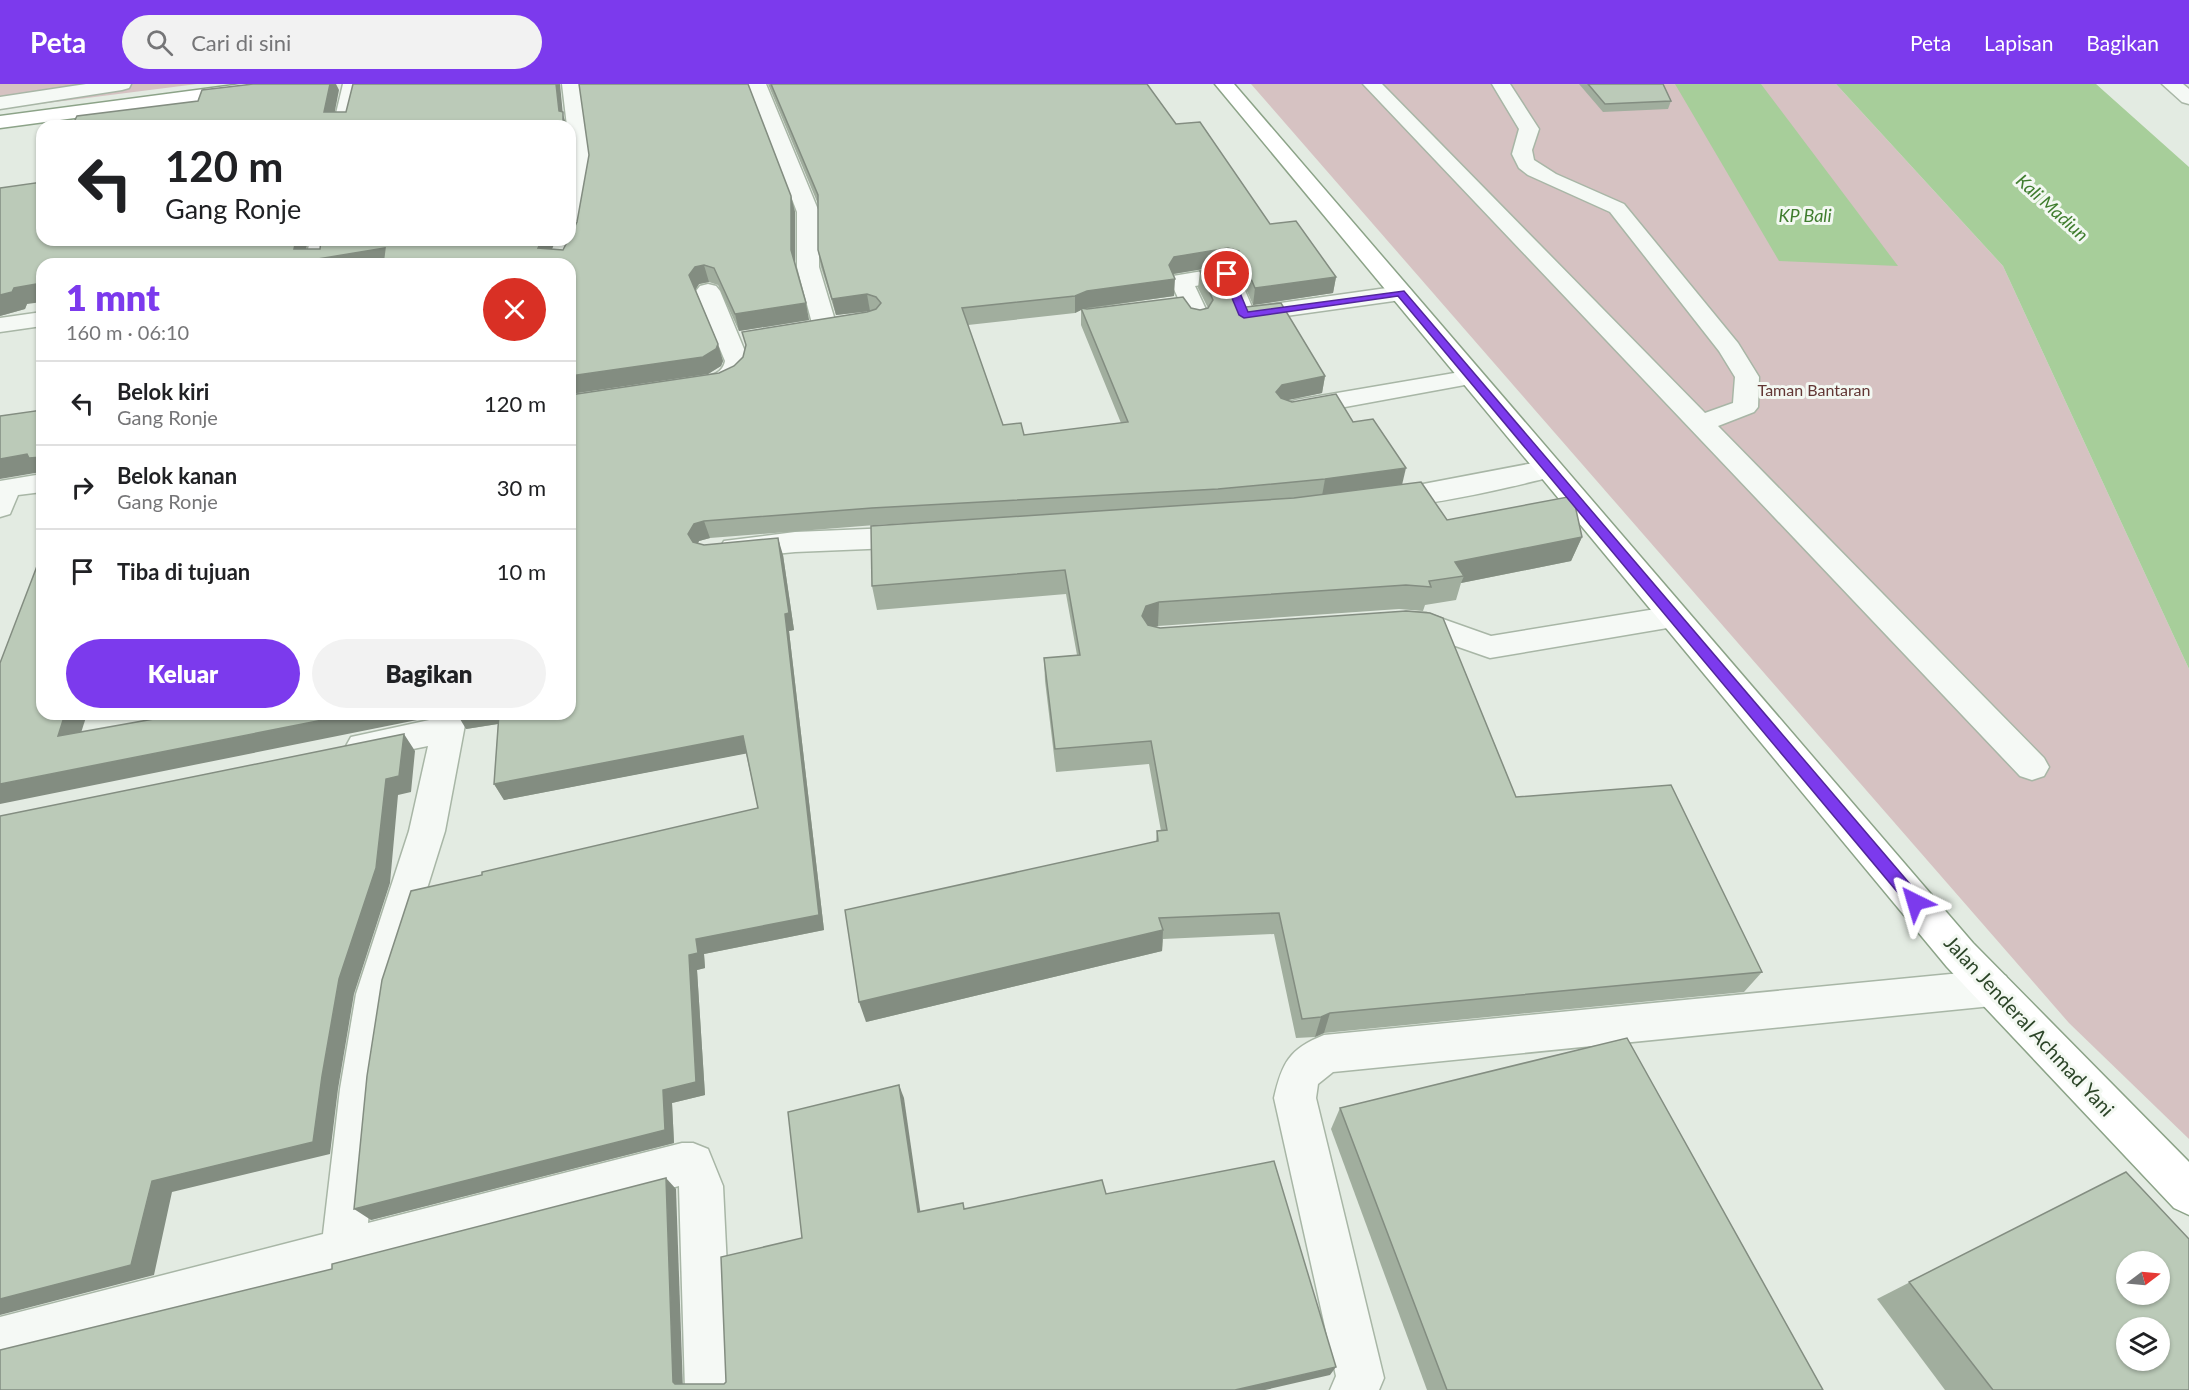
<!DOCTYPE html>
<html lang="id">
<meta charset="utf-8">
<style>
:root{--surface:#fff;--page:#f2f2f2;--text:#202124;--muted:#757577;--line:#e0e0e0;--accent:#7c3aed}
body{margin:0;font-family:Lato,sans-serif;background:var(--page);color:var(--text);height:100vh;display:flex;flex-direction:column;font-size:22px;white-space:nowrap}
*{box-sizing:border-box;margin:0}
p{font-size:20px;color:var(--muted)}
.icon{flex:none;width:33px;height:33px;fill:none;stroke:currentColor;stroke-width:2;stroke-linecap:round;stroke-linejoin:round}
.map{position:relative;flex:1;overflow:hidden}
.side{position:absolute;left:36px;top:174px;width:540px;height:462px;display:flex;flex-direction:column;background:var(--surface);border-radius:18px;box-shadow:0 2px 4px #0004}
.side>*{flex:none}
.guide{position:absolute;left:36px;top:36px;width:540px;height:126px;border-radius:18px;box-shadow:0 2px 4px #0004;background:#fff;color:var(--text);overflow:hidden}
.needle{width:39px;rotate:74deg}
.buttons{position:absolute;left:2116px;top:1167px;display:grid;gap:12px}
.buttons a{display:grid;place-items:center;width:54px;height:54px;border-radius:50%;background:var(--surface);box-shadow:0 2px 4px #0004;font-size:30px}
.pin{position:absolute;display:grid;place-items:center;width:51px;height:51px;color:#fff;margin:-26px;border:3px solid #fff;border-radius:50%;box-shadow:0 2px 6px #0007}
.me{position:absolute;width:66px;margin:-33px;rotate:320deg;stroke-linejoin:round;filter:drop-shadow(0 0 4px #0008)}
.turn{display:flex;align-items:center;gap:21px;height:126px;padding:0 30px;font-size:27px}
.turn .icon{width:78px;height:78px;stroke-width:2.5}
.turn b{display:block;font-size:42px;line-height:51px}
.round{display:grid;place-items:center;flex:none;width:63px;height:63px;border-radius:32px;background:var(--page)}
.overview{display:flex;align-items:center;justify-content:space-between;height:102px;padding:0 30px}
h1{font-size:36px;font-weight:800;line-height:45px;color:var(--accent)}
.primary-button{display:flex;gap:12px;margin-top:auto;padding:12px 30px}
.primary-button a{flex:1;height:69px;border-radius:36px;background:var(--accent);color:#fff;font-size:24px;font-weight:800;line-height:69px;text-align:center}
.primary-button a+a{background:var(--page);color:var(--text)}
ul{padding:0;list-style:none}
li{display:flex;align-items:center;gap:18px;height:84px;padding:0 30px;border-top:2px solid var(--line)}
li div{flex:1}
li b{display:block;font-size:22px}
li em{font-style:normal}
header{display:flex;align-items:center;gap:36px;box-sizing:border-box;height:84px;padding:0 30px;background:var(--accent);color:#fff}
header strong{font-size:28px}
nav{display:flex;gap:33px;margin-inline-start:auto;font-size:21px}
.search{width:420px;height:54px;background:var(--page);display:flex;align-items:center;gap:15px;box-sizing:border-box;padding:0 21px;border-radius:33px;color:var(--muted);font-size:22px}
.map>svg:first-child{display:block}
.green{fill:#d6c2c2}
.water{fill:#a7ce9a}
.lines{fill:none;stroke-linecap:round;stroke-linejoin:round}
.minor-casing{stroke:#a8b6a6;stroke-width:3}
.highway-casing{stroke:#8ca388;stroke-width:3}
.minor{fill:#f5f9f5;fill-rule:evenodd}
.highway{fill:#fff;fill-rule:evenodd}
.wall{fill:#a1ae9e;fill-rule:evenodd}
.shaded-wall{fill:#838d81}
.building{fill:#bbcab8;stroke:#838d81;stroke-width:1.5;fill-rule:evenodd}
.route{fill:#7c3aed;stroke:#51269a;stroke-width:1.5}
.labels{text-anchor:middle;stroke-width:6;stroke-linejoin:round;paint-order:stroke}
.far-park-label{font-size:16px;fill:#623634;stroke:#f3f8f2}
.far-water-label{font-size:18px;font-style:italic;fill:#3f7d2e;stroke:#f3f8f2}
.street-label{font-size:20px;fill:#2c4528;stroke:#f3f8f2}
</style>
<header>
<strong>Peta</strong>
<div class="search"><svg class="icon" aria-label="search" viewBox="0 0 24 24"><circle cx="10" cy="10" r="6"/><path d="M15 15l6 6"/></svg>Cari di sini</div>
<nav><a>Peta</a><a>Lapisan</a><a>Bagikan</a></nav>
</header>
<div class="map">
<svg width="2189" height="1306" viewBox="0 0 2189 1306">
<rect width="100%" height="100%" fill="#e3ebe2"/>
<g class="green">
<polygon points="0,0 197,0 0,25"/>
<polygon points="1251,0 1836,0 2003,182 2189,585 2189,1055 2069,939"/>
</g>
<g class="water">
<polygon points="1675,0 1761,0 1898,182 1779,177"/>
<polygon points="1836,0 2096,0 2189,83 2189,585 2003,182"/>
</g>
<g class="lines">
<g class="minor-casing">
<g id="minor">
<polygon points="86,0 131,0 129,4 122,6 0,25 0,13"/>
<polygon points="343,0 361,0 353,42 333,42"/>
<polygon points="562,0 580,0 592,87 581,154 578,159 570,161 560,156 570,156 572,87 570,42 567,42"/>
<polygon points="748,0 766,0 819,128 819,183 837,243 833,248 825,250 817,248 813,243 797,183 797,128"/>
<polygon points="1363,0 1382,0 1705,329 1733,319 1735,293 1719,267 1610,128 1528,91 1519,84 1512,70 1519,45 1492,0 1510,0 1539,45 1532,66 1534,76 1556,90 1624,120 1738,259 1759,293 1758,323 1754,328 1718,342 2044,674 2049,683 2044,692 2032,696 2020,692"/>
<polygon points="2162,0 2183,0 2189,5 2189,20 2182,18"/>
<polygon points="310,156 332,156 327,180 305,180"/>
<polygon points="1227,183 1235,185 1238,190 1252,223 1401,202 1409,204 1413,209 1409,214 1401,216 1244,238 1236,236 1219,198 1195,202 1210,234 1206,239 1198,241 1190,239 1170,197 1173,192"/>
<path d="M708,200L716,202L720,207L749,277C745,301 716,311 694,305L690,300L694,295C707,292 722,292 725,277L696,207L700,202Z"/>
<polygon points="42,228 42,242 0,248 0,234"/>
<polygon points="1472,286 1481,288 1484,293 1481,298 1296,332 1287,329 1283,324 1287,319 1296,316"/>
<path d="M1549,376L1559,379L1563,385L1559,391C1524,400 1406,429 1376,421L1372,415L1376,409Z"/>
<polygon points="42,390 42,408 18,411 10,430 0,433 0,397"/>
<polygon points="916,443 926,446 930,453 926,460 916,463 795,468 734,474 724,471 720,464 724,457 795,448"/>
<polygon points="1674,522 1685,525 1689,533 1685,541 1490,574 1424,551 1395,547 1391,539 1395,531 1406,528 1426,529 1491,552"/>
<polygon points="435,630 467,630 445,747 394,910 380,1005 368,1139 682,1059 693,1059 708,1065 723,1102 733,1306 685,1306 679,1102 0,1279 0,1233 323,1150 340,1005 356,910 409,747 428,662 363,675 351,671 346,662 351,653 434,635"/>
<path d="M1992,886L2006,892L2011,904L2006,916L1992,922L1333,988L1318,1000L1316,1014L1384,1294L1379,1306H1330L1336,1292L1274,1014C1282,979 1289,965 1324,951Z"/>
</g>
</g>
<g class="highway-casing">
<g id="highway">
<polygon points="242,0 293,0 291,4 284,6 0,44 0,32"/>
<polygon points="1215,0 1234,0 1973,859 2189,1078 2189,1131 2174,1124 1947,883"/>
</g>
</g>
<use href="#minor" class="minor"/>
<use href="#highway" class="highway"/>
</g>
<g class="wall">
<path d="M768,0H1147L1176,40L1270,140L1336,193L1333,209L1253,221L1237,184L1227,181L1173,190L1174,212L1085,225L1191,224L1200,226L1208,224L1198,204L1200,187L1237,221L1325,292L1322,309L1287,316L1353,338L1402,400L1447,436L1582,453L1571,477L1461,499L1456,516L1425,521L1423,527L1399,525L1158,542L1154,543L1516,713L1762,888L1744,908L1324,949L1315,953L1296,954L1274,850L1163,855L1162,867L866,938L1156,757L1157,747H1161L1149,680L1056,688L1045,597L1044,574L1077,571L1066,510L877,526L872,502L999,434L875,441L710,454L699,457L698,459L704,461L783,471L794,546L789,547L824,846L704,870L705,884L697,886L705,1011L672,1019L674,1059L371,1136L482,791L758,724L746,669L504,716L494,700L498,640L466,645L719,289L871,227L836,231L821,183L818,166V120ZM1081,226V241L1121,339L1024,351L1003,341L968,241L1075,229Z"/>
<polygon points="1579,0 1663,0 1671,17 1668,25 1603,28"/>
<polygon points="0,104 306,165 320,165 321,156 556,156 552,165 563,166 791,112 795,128 795,179 809,236 739,247 718,201 709,198 699,200 695,206 723,277 721,282 708,290 570,310 570,180 42,180 25,225 0,232"/>
<polygon points="1340,1024 1823,1306 1427,1306 1331,1045"/>
<polygon points="2126,1088 2189,1306 1945,1306 1877,1215"/>
</g>
<g class="shaded-wall">
<polygon points="330,0 336,0 339,6 332,42 324,28"/>
<polygon points="556,0 560,0 563,31 567,42 563,42 559,27"/>
<polygon points="791,112 795,128 795,183 791,166"/>
<polygon points="296,156 308,156 304,177 385,164 393,180 287,180 294,165"/>
<polygon points="542,156 556,156 545,180 538,164"/>
<polygon points="1228,164 1227,181 1173,190 1175,195 1174,212 1087,224 1082,226 1081,224 1081,226 1075,229 1075,212 1087,207 1169,181 1174,173"/>
<polygon points="704,181 709,198 699,200 694,208 689,191 695,183"/>
<polygon points="1336,193 1333,209 1253,221 1255,204"/>
<polygon points="42,199 42,218 27,220 25,225 0,232 0,211 14,204"/>
<polygon points="867,210 870,227 836,231 832,215"/>
<polygon points="806,219 809,236 739,247 735,230"/>
<polygon points="718,260 723,277 721,282 708,290 570,310 570,292"/>
<polygon points="1325,292 1322,309 1279,318 1276,308 1282,301"/>
<polygon points="27,370 42,373 42,389 41,388 0,395 0,375"/>
<polygon points="1406,384 1402,401 1322,412 1325,395"/>
<polygon points="704,437 710,454 699,457 694,467 688,450 694,440"/>
<polygon points="1582,453 1571,477 1461,499 1464,492 1455,478"/>
<polygon points="778,454 783,471 794,546 789,547 824,846 704,870 705,884 697,886 705,1011 672,1019 674,1059 371,1136 354,1125 663,1006 689,871 696,855 819,831 785,530"/>
<polygon points="1159,518 1158,542 1145,546 1142,532 1146,522"/>
<polygon points="65,630 87,630 75,668 58,652"/>
<polygon points="353,630 434,630 432,633 0,720 0,700"/>
<polygon points="457,630 505,630 510,638 466,645"/>
<polygon points="404,650 415,667 411,708 398,711 390,799 354,910 338,1005 330,1070 172,1108 154,1191 0,1231 0,1215 152,1097 322,992 339,895 386,695"/>
<polygon points="743,652 749,669 504,716 494,700"/>
<polygon points="1163,846 1162,867 866,938 859,918"/>
<polygon points="1330,929 1324,949 1315,953 1321,933"/>
<polygon points="899,1001 904,1014 922,1139 918,1128"/>
<polygon points="666,1094 676,1105 683,1306 673,1298"/>
<polygon points="1336,1283 1330,1291 1265,1306 1235,1306"/>
</g>
<g class="building">
<polygon points="253,0 330,0 324,28 346,28 353,0 556,0 559,27 563,28 563,42 72,42 77,32 198,17 202,6"/>
<polygon points="579,0 748,0 791,112 791,166 806,219 735,230 714,184 704,181 695,183 689,191 718,260 716,265 703,273 570,292 570,180 383,180 385,164 287,180 42,180 42,199 14,204 12,208 0,211 0,104 42,98 42,156 296,156 294,165 320,165 321,156 542,156 538,164 563,166 568,156 570,156 570,152 577,138 589,71"/>
<polygon points="771,0 1147,0 1176,40 1200,38 1270,140 1296,137 1336,193 1255,204 1239,167 1228,164 1174,173 1169,181 1175,195 1087,207 1075,212 962,224 1003,341 1021,339 1024,351 1128,338 1081,224 1087,225 1183,213 1191,224 1200,226 1208,224 1213,216 1200,187 1219,184 1237,221 1246,223 1281,219 1325,292 1282,301 1276,308 1281,314 1292,318 1336,310 1353,338 1373,335 1406,384 1325,395 1218,405 872,424 704,437 694,440 688,450 693,458 704,461 778,454 789,529 785,530 819,831 696,855 698,869 689,871 696,998 663,1006 665,1046 354,1125 367,992 382,896 411,807 482,791 482,788 758,724 743,652 494,700 499,630 570,630 570,311 719,289 734,282 743,273 746,261 742,248 867,228 876,225 881,219 876,213 867,210 832,215 818,166 818,111"/>
<polygon points="1588,0 1663,0 1671,17 1605,20"/>
<polygon points="42,326 42,373 29,374 27,370 0,375 0,332"/>
<polygon points="1421,398 1447,436 1573,412 1582,453 1455,478 1464,492 1429,497 1431,503 1406,501 1159,518 1146,522 1142,532 1148,541 1160,544 1406,527 1430,529 1443,534 1516,713 1671,701 1762,888 1330,929 1321,933 1302,935 1279,829 1159,834 1163,846 859,918 845,826 1158,757 1157,747 1167,746 1151,657 1055,665 1044,574 1080,571 1065,486 872,502 871,442 1294,414"/>
<polygon points="42,469 42,630 65,630 58,652 176,631 177,630 353,630 0,700 0,579"/>
<polygon points="404,650 399,692 386,695 376,784 339,895 322,992 313,1058 152,1097 131,1181 0,1215 0,732"/>
<polygon points="1627,954 1823,1306 1447,1306 1340,1024"/>
<polygon points="899,1001 918,1128 963,1119 964,1125 1102,1096 1106,1110 1274,1077 1336,1283 1235,1306 0,1306 0,1266 332,1185 332,1180 666,1094 673,1298 675,1300 724,1300 726,1298 721,1173 802,1154 788,1028"/>
<path d="M2126,1088L2189,1155V1306H1993L1909,1198ZM2127,1178H2160V1210H2127ZM2127,1244H2160V1276H2127Z"/>
</g>
<polygon class="route" points="1224,188 1232,190 1248,228 1404,207 1921,813 1923,818 1921,823 1915,825 1910,823 1398,212 1244,234 1239,231 1222,190"/>
<g class="labels">
<g class="far-park-label">
<text x="1814" y="312">Taman Bantaran</text>
</g>
<g class="far-water-label">
<text transform="translate(2052 124) rotate(42)" y="6">Kali Madiun</text>
<text x="1805" y="138">KP Bali</text>
</g>
<g class="street-label">
<text transform="translate(2029 942) rotate(47)" y="7">Jalan Jenderal Achmad Yani</text>
</g>
</g>
</svg>
<div class="buttons">
<a><svg class="needle" viewBox="-14 -14 28 28"><path d="M0-13l5 13h-10z" fill="#e53935"/><path d="M0 13l5-13h-10z" fill="#757577"/></svg></a>
<a><svg class="icon" aria-label="layers" viewBox="0 0 24 24"><path d="M12 4l9 5-9 5-9-5zM3 14l9 5 9-5"/></svg></a>
</div>
<div class="pin" style="left:1227px;top:190px;background:#d93025"><svg class="icon" aria-label="arrive" viewBox="0 0 24 24"><path d="M6 21V4h12l-3 4 3 4H6"/></svg></div>
<svg class="me" style="left:1915px;top:818px" viewBox="-20 -20 40 40"><path d="M0-17L14 15 0 8-14 15z" fill="#7c3aed" stroke="#fff" stroke-width="4"/></svg>
<div class="guide">
<div class="turn"><svg class="icon" aria-label="left" viewBox="0 0 24 24"><path d="M17 20v-9H6M10 6l-5 5 5 5"/></svg><div><b>120 m</b>Gang Ronje</div></div>
</div>
<section class="side">
<div class="overview"><div><h1>1 mnt</h1><p>160 m · 06:10</p></div><a class="round" style="background:#d93025;color:#fff"><svg class="icon" aria-label="close" viewBox="0 0 24 24"><path d="M6 6l12 12M18 6L6 18"/></svg></a></div>
<ul>
<li><svg class="icon" aria-label="left" viewBox="0 0 24 24"><path d="M17 20v-9H6M10 6l-5 5 5 5"/></svg><div><b>Belok kiri</b><p>Gang Ronje</p></div><em>120 m</em></li>
<li><svg class="icon" aria-label="right" viewBox="0 0 24 24"><path d="M7 20v-9h11M14 6l5 5-5 5"/></svg><div><b>Belok kanan</b><p>Gang Ronje</p></div><em>30 m</em></li>
<li><svg class="icon" aria-label="arrive" viewBox="0 0 24 24"><path d="M6 21V4h12l-3 4 3 4H6"/></svg><div><b>Tiba di tujuan</b></div><em>10 m</em></li>
</ul>
<div class="primary-button"><a>Keluar</a><a>Bagikan</a></div>
</section>
</div>
